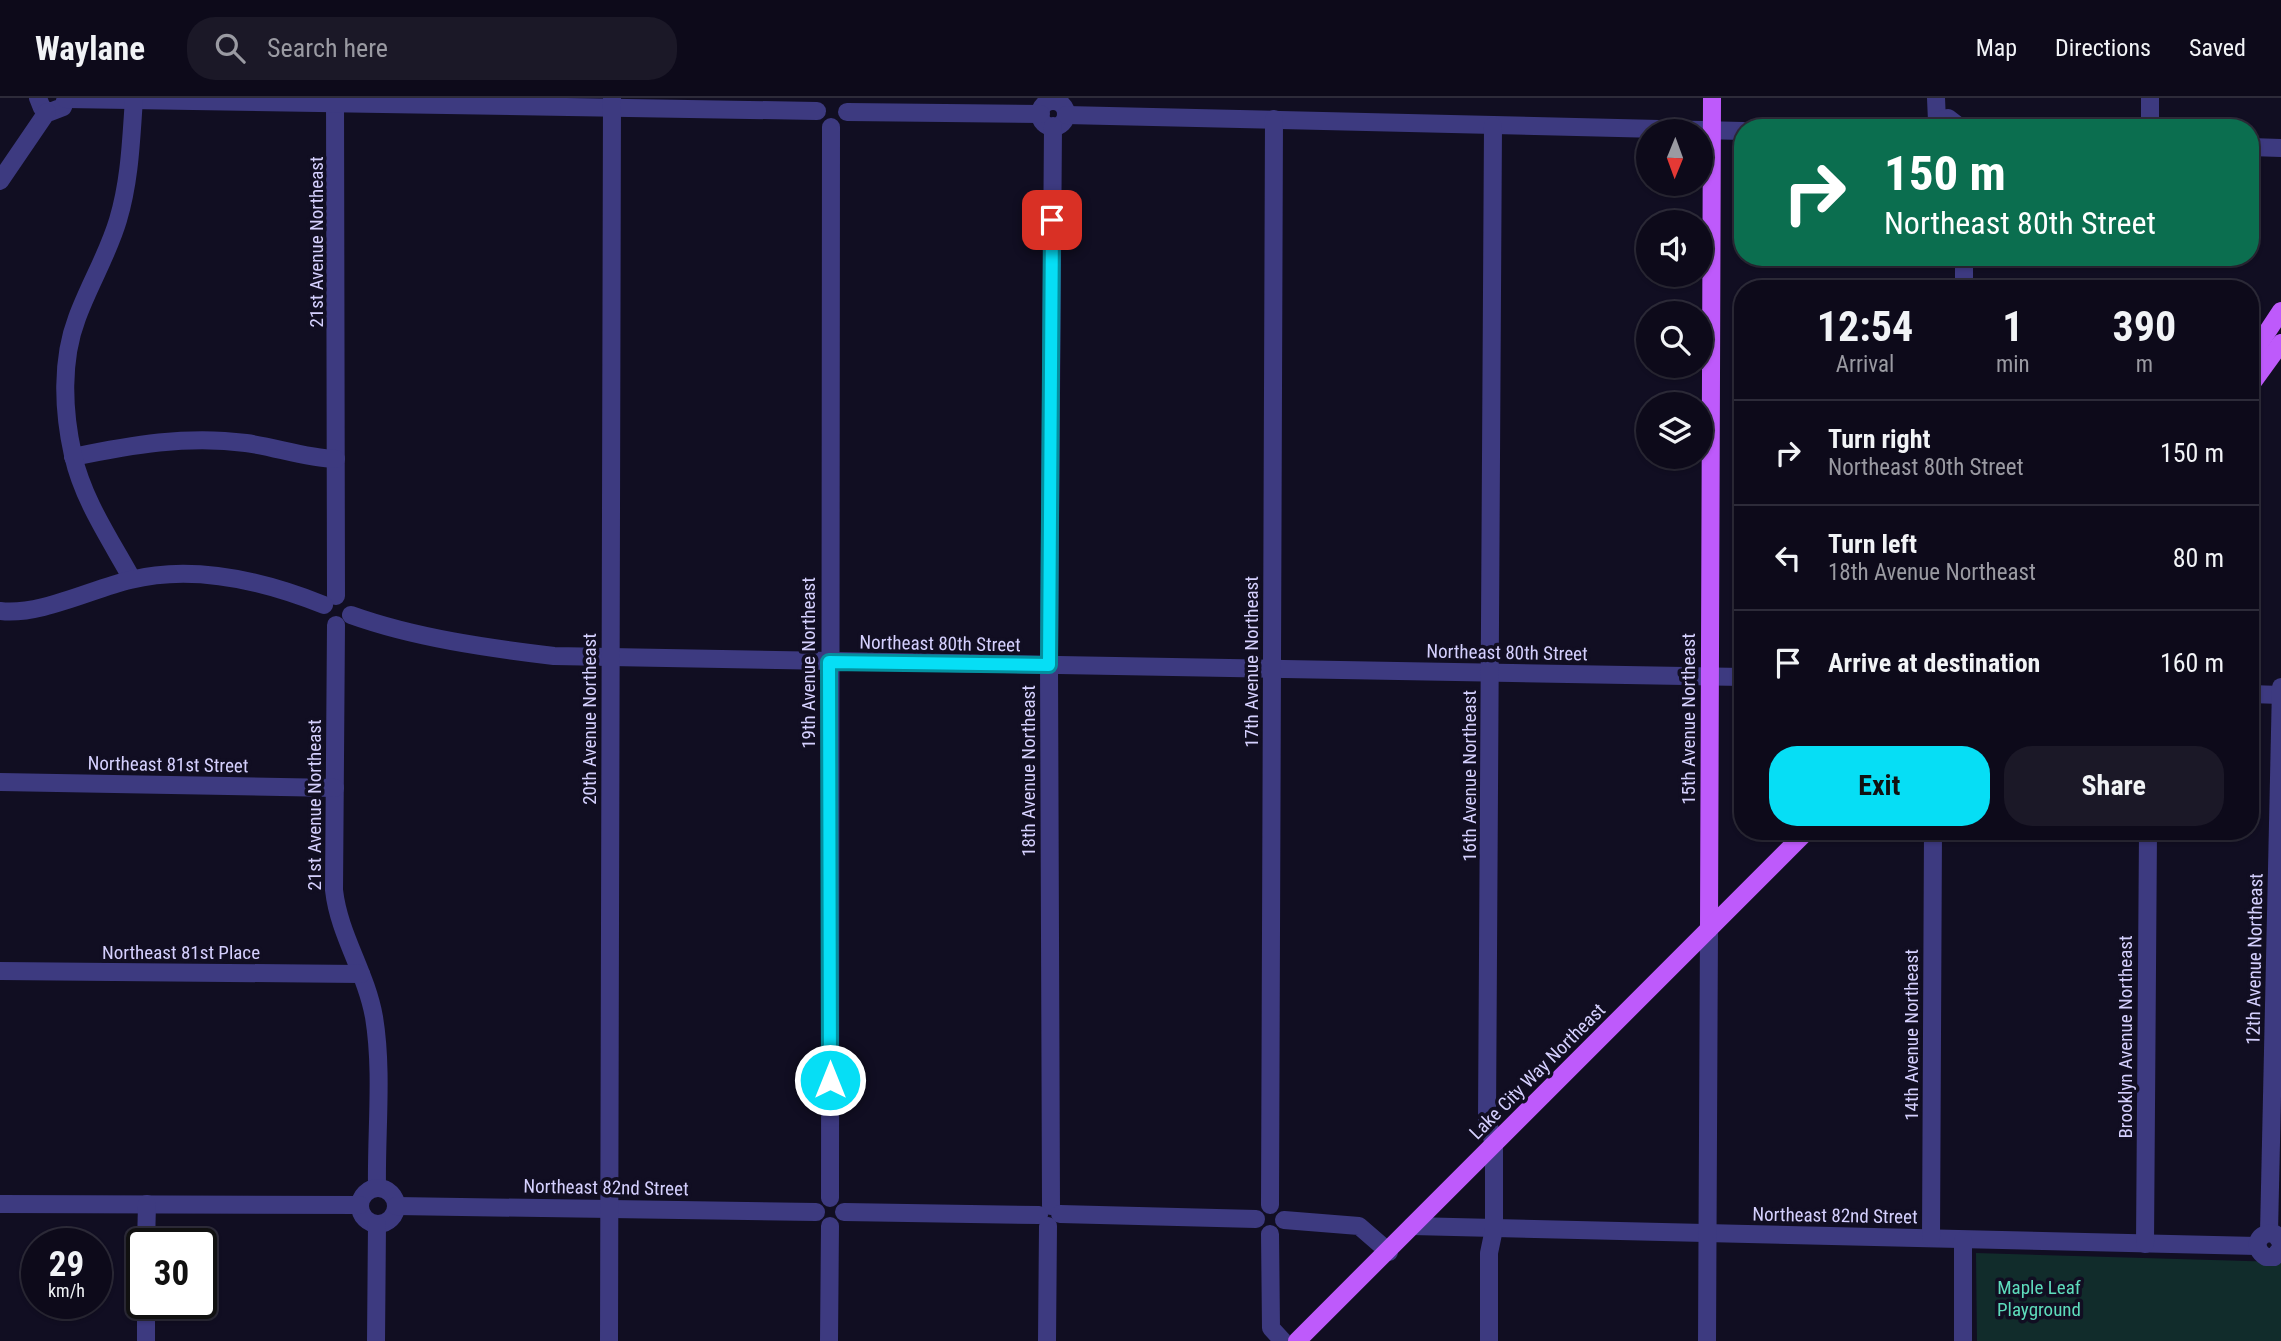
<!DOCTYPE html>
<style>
:root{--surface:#0d0a1a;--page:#1b1827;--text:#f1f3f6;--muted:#9a9aa2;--line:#2d2b39;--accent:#06def5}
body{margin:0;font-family:"Roboto Condensed",sans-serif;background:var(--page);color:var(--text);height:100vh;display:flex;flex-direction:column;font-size:26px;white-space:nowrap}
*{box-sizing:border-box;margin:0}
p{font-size:23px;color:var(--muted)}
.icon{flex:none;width:38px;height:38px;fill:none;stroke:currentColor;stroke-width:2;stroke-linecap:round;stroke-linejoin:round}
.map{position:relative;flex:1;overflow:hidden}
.sheet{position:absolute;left:1734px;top:182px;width:525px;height:560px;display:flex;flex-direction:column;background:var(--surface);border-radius:28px;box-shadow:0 2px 5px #0004,0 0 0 2px var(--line)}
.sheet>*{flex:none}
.hud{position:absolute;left:1734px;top:21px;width:525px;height:147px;border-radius:28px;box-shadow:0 2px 5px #0004,0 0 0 2px var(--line);background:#0b6e4f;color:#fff;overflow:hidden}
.needle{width:46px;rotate:181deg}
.tools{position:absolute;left:1636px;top:21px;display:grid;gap:14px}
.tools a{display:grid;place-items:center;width:77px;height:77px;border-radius:50%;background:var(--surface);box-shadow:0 2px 5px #0004,0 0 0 2px var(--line);font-size:35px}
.speed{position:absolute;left:21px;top:1130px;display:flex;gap:14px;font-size:35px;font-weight:700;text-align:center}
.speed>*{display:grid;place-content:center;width:91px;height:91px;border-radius:50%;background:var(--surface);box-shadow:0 2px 5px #0004,0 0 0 2px var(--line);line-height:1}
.speed small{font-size:18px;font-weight:400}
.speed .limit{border:4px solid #111;border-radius:10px;background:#fff;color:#111}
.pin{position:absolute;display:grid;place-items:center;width:60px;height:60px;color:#fff;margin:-30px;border-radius:14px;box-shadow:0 4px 10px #0006}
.me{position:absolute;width:77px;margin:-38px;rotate:0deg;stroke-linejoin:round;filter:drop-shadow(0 0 5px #0008)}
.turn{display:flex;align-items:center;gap:24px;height:147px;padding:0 35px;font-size:32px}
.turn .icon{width:91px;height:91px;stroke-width:2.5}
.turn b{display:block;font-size:49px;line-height:60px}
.eta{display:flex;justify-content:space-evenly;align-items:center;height:119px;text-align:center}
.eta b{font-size:42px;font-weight:700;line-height:49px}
.action{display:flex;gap:14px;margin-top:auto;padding:14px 35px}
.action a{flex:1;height:80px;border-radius:28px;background:var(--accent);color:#111;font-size:28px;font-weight:700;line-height:80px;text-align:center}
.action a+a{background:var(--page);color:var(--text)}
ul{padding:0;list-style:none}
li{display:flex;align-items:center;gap:21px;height:105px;padding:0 35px;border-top:2px solid var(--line)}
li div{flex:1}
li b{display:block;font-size:26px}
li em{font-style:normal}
header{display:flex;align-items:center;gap:42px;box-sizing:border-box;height:98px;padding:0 35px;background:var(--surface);border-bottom:2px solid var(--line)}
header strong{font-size:33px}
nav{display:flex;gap:38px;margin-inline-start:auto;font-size:24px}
.search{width:490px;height:63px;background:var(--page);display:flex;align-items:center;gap:18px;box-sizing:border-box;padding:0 24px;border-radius:28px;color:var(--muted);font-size:26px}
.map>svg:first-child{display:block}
.green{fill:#112c2b}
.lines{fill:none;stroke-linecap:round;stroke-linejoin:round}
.minor{stroke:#3d3a80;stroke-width:18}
.major{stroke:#be5afb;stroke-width:18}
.route-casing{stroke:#04909f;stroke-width:18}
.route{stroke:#06def5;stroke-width:12}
.labels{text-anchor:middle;stroke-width:7;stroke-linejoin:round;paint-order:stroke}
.street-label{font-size:19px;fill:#d5d0fe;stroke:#110e22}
.park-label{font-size:19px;fill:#5edcbc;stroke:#110e22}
</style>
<header>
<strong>Waylane</strong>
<div class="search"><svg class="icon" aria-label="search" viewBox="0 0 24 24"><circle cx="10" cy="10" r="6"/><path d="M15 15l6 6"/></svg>Search here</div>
<nav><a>Map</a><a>Directions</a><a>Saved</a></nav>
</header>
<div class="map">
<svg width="2281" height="1243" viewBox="0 0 2281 1243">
<rect width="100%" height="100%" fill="#110e22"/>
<polygon class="green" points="1976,1155 2281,1164 2281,1243 1977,1243"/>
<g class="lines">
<g class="minor">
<polyline points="38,0 42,10 50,14 63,9 66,0"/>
<polyline points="335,0 336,498"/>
<polyline points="1936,0 1937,23"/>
<polyline points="2150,0 2150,30"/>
<polyline points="66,1 817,13"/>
<circle cx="1053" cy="16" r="13"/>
<polyline points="847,14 1041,16"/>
<polyline points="1066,17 1743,33"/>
<polyline points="1931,30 1937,23 1948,20 1961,30"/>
<polyline points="2250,49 2281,50"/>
<polyline points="0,83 47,14"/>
<polyline points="1964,159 1964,191"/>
<path d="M73,359C131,347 187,337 246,345C276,349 305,360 336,361"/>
<path d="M132,481C110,441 83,402 73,357C63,313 61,262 77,220C89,187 108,156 118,122C130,82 131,42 134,1"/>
<path d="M0,513C39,518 92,491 130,482C194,466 264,483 324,507"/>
<path d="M351,517C415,540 488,550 554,558L1743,579"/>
<path d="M336,527L334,792C339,837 366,874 374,919C383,974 376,1033 377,1090"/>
<polyline points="2250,596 2281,597"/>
<polyline points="0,684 335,690"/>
<polyline points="0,873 361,876"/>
<circle cx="378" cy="1108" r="18"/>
<polyline points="830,1100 831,29"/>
<polyline points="0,1106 360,1107"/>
<polyline points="1270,1107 1274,21"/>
<polyline points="396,1108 816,1114"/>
<polyline points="1051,1108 1049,567 1053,28"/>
<polyline points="844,1114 1039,1117"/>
<polyline points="1060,1116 1256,1121"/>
<polyline points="1284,1122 1359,1128 1389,1154"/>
<polyline points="1412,1128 2257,1148"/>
<polyline points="2269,1135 2281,589"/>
<polyline points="1270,1136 1271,1230 1283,1243"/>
<polyline points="1931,1140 1933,733"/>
<path d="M2281,1144L2275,1136C2258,1132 2251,1150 2266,1159H2274L2281,1150"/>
<polyline points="146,1146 147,1106"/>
<polyline points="2145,1146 2148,733"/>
<polyline points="146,1243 146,1206"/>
<polyline points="376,1243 377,1126"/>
<polyline points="609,1243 612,0"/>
<polyline points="829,1243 830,1128"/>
<polyline points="1047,1243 1048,1128"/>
<polyline points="1489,1243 1489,1155 1494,1131 1494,1047 1487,1021 1493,28"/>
<polyline points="1707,1243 1709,831"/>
<polyline points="1963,1243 1963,1142"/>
</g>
<g class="major">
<polyline points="2250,260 2281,213"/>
<polyline points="2250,288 2281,245"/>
<polyline points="1709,831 1712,0"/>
<polyline points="1297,1243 1807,733"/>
</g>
</g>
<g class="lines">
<g class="route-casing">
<polyline id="route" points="830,982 829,564 1049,567 1052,122"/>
</g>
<use href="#route" class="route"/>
</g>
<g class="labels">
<g class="street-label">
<text transform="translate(316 144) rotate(-90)" y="7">21st Avenue Northeast</text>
<text transform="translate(940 545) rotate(1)" y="7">Northeast 80th Street</text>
<text transform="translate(1507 554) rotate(1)" y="7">Northeast 80th Street</text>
<text transform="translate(1251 564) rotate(-90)" y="7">17th Avenue Northeast</text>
<text transform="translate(808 565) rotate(-90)" y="7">19th Avenue Northeast</text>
<text transform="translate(589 621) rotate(-90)" y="7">20th Avenue Northeast</text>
<text transform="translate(1688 621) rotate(-90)" y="7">15th Avenue Northeast</text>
<text transform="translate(168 666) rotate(1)" y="7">Northeast 81st Street</text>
<text transform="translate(1028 673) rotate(-90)" y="7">18th Avenue Northeast</text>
<text transform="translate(1469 678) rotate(-90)" y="7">16th Avenue Northeast</text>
<text transform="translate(314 707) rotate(-90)" y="7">21st Avenue Northeast</text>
<text x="181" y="861">Northeast 81st Place</text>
<text transform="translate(2254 861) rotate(-89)" y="7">12th Avenue Northeast</text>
<text transform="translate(1911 937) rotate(-90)" y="7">14th Avenue Northeast</text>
<text transform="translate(2125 939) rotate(-90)" y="7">Brooklyn Avenue Northeast</text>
<text transform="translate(1537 973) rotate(-45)" y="7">Lake City Way Northeast</text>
<text transform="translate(606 1089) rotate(1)" y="7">Northeast 82nd Street</text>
<text transform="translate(1835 1117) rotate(1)" y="7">Northeast 82nd Street</text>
</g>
<g class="park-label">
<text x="2039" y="1196">Maple Leaf<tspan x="2039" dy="22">Playground</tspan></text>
</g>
</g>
</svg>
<div class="tools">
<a><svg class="needle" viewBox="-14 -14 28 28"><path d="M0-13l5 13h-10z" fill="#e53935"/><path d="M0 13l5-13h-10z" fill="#9a9aa2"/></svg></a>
<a><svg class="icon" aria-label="sound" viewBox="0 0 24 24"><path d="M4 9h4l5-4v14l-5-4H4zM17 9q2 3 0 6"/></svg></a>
<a><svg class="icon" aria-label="search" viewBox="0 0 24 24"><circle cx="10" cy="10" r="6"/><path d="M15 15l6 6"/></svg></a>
<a><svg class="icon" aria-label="layers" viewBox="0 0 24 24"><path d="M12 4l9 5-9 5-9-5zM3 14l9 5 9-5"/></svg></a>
</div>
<div class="speed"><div>29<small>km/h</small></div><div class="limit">30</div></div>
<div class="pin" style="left:1052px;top:122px;background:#d93025"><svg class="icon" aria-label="arrive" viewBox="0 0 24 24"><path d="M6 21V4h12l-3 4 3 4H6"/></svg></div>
<svg class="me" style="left:830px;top:982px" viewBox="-20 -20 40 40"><circle r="17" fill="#06def5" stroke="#fff" stroke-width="3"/><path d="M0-11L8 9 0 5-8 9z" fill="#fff"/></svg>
<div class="hud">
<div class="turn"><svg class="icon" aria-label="right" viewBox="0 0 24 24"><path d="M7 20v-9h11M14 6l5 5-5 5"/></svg><div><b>150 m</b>Northeast 80th Street</div></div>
</div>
<section class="sheet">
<div class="eta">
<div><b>12:54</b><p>Arrival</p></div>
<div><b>1</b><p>min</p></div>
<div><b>390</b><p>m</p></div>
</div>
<ul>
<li><svg class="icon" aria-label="right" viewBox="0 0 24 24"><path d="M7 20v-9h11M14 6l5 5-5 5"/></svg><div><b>Turn right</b><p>Northeast 80th Street</p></div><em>150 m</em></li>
<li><svg class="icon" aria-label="left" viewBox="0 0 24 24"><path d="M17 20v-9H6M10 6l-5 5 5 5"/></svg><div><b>Turn left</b><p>18th Avenue Northeast</p></div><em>80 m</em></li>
<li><svg class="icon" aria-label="arrive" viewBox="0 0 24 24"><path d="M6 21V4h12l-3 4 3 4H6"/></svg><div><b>Arrive at destination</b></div><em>160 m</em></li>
</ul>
<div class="action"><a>Exit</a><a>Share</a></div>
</section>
</div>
